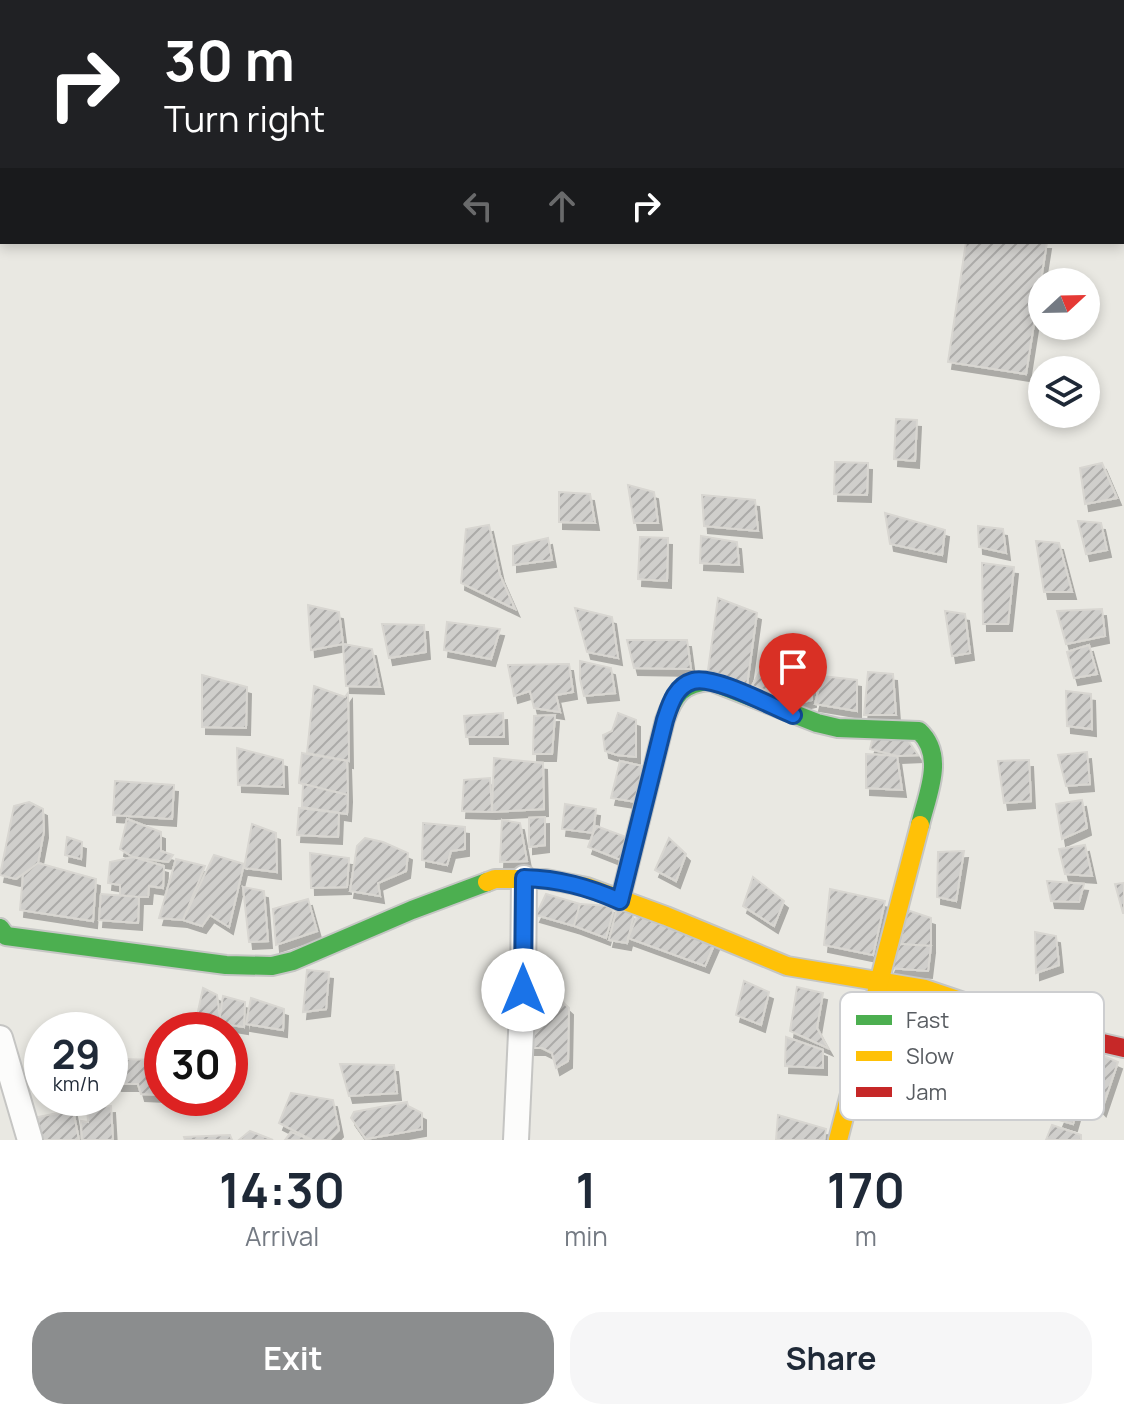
<!DOCTYPE html>
<style>
:root{--surface:#fff;--page:#f6f6f7;--text:#1f2937;--muted:#747a83;--accent:#8b8d8e}
body{margin:0;font-family:Manrope,sans-serif;background:var(--page);color:var(--text);height:100vh;display:flex;flex-direction:column;font-size:30px;white-space:nowrap}
*{box-sizing:border-box;margin:0}
p{font-size:26px;color:var(--muted)}
.icon{flex:none;width:44px;height:44px;fill:none;stroke:currentColor;stroke-width:2;stroke-linecap:round;stroke-linejoin:round}
.map{position:relative;height:1140px;overflow:hidden}
.sheet{display:flex;flex-direction:column;background:var(--surface);flex:1}
.sheet>*{flex:none}
.guide{position:absolute;left:0px;top:0px;width:1124px;height:244px;box-shadow:0 4px 12px #0003;background:#202124;color:#fff;overflow:hidden}
.needle{width:52px;rotate:68deg}
.buttons{position:absolute;left:1028px;top:268px;display:grid;gap:16px}
.buttons a{display:grid;place-items:center;width:72px;height:72px;border-radius:50%;background:var(--surface);box-shadow:0 4px 12px #0003;font-size:40px}
.speed{position:absolute;left:24px;top:1012px;display:flex;gap:16px;font-size:40px;font-weight:700;text-align:center}
.speed>*{display:grid;place-content:center;width:104px;height:104px;border-radius:50%;background:var(--surface);box-shadow:0 4px 12px #0003;line-height:1}
.speed small{font-size:20px;font-weight:400}
.speed .limit{border:12px solid #d22;background:#fff;color:#111}
.pin{position:absolute;display:grid;place-items:center;width:68px;height:68px;color:#fff;margin:-82px -34px;border-radius:50% 50% 50% 0;rotate:-45deg;box-shadow:0 0 8px #0007}
.pin .icon{rotate:45deg}
.me{position:absolute;width:88px;margin:-44px;rotate:0deg;stroke-linejoin:round;filter:drop-shadow(0 0 6px #0008)}
.turn{display:flex;align-items:center;gap:28px;height:168px;padding:0 32px;font-size:36px}
.turn .icon{width:104px;height:104px;stroke-width:2.5}
.turn b{display:block;font-size:56px;line-height:68px}
.lanes{display:flex;align-items:center;height:76px;padding:0 32px;background:#0003;justify-content:center;gap:40px;direction:ltr}
.lanes .off{opacity:.35}
.eta{display:flex;justify-content:space-evenly;align-items:center;height:136px;text-align:center}
.eta b{font-size:48px;font-weight:700;line-height:56px}
.button{display:flex;gap:16px;margin-top:auto;padding:16px 32px}
.button a{flex:1;height:92px;border-radius:32px;background:var(--accent);color:#fff;font-size:32px;font-weight:700;line-height:92px;text-align:center}
.button a+a{background:var(--page);color:var(--text)}
.map>svg:first-child{display:block}
.building{fill:url(#building-hatch);stroke:#d8d6d1;stroke-width:2;filter:url(#shadow)}
.lines{fill:none;stroke-linecap:round;stroke-linejoin:round}
.street-casing{stroke:#c5c5c3;stroke-width:28}
.fast-casing{stroke:#c5c6c4;stroke-width:22}
.slow-casing{stroke:#c5c6c4;stroke-width:22}
.jam-casing{stroke:#c5c6c4;stroke-width:22}
.street{stroke:#fcfcfb;stroke-width:24}
.fast{stroke:#4caf50;stroke-width:18}
.slow{stroke:#ffc107;stroke-width:18}
.jam{stroke:#c62828;stroke-width:18}
.route-casing{stroke:#114b97;stroke-width:20}
.route{stroke:#1a73e8;stroke-width:14}
.key{fill:#fff;stroke:#cdced0;stroke-width:2}
.key-label{font-size:22px;fill:#585c61}
</style>
<div class="map">
<svg width="1124" height="1140" viewBox="0 0 1124 1140">
<defs>
<pattern id="building-hatch" width="6" height="6" patternUnits="userSpaceOnUse" patternTransform="scale(2)"><rect width="6" height="6" fill="#d0cfcc"/><path d="M-1 1l2-2M0 6l6-6M5 7l2-2" fill="none" stroke="#acaba9"/></pattern>
<filter id="shadow"><feDropShadow dx="4" dy="7" stdDeviation="0" flood-color="#0004"/></filter>
</defs>
<rect width="100%" height="100%" fill="#e9e8e2"/>
<g class="building">
<polygon points="966,242 1047,242 1026,374 948,362"/>
<polygon points="896,419 917,420 915,461 894,459"/>
<polygon points="835,462 868,463 867,495 834,494"/>
<polygon points="1102,463 1117,498 1085,504 1080,468"/>
<polygon points="628,485 654,492 658,523 634,523"/>
<polygon points="559,492 590,494 595,523 559,522"/>
<polygon points="702,495 755,500 758,531 704,526"/>
<polygon points="885,513 945,530 942,555 890,544"/>
<polygon points="1078,521 1101,523 1107,550 1086,554"/>
<polygon points="489,525 500,575 515,609 461,583 466,529"/>
<polygon points="978,526 1003,529 1006,553 979,547"/>
<polygon points="701,536 737,542 739,565 700,563"/>
<polygon points="640,537 668,538 667,581 638,579"/>
<polygon points="548,538 552,560 513,565 513,546"/>
<polygon points="1036,541 1059,543 1072,592 1044,592"/>
<polygon points="982,563 1014,567 1008,624 983,624"/>
<polygon points="718,598 757,613 747,685 708,670"/>
<polygon points="308,605 339,612 343,644 311,650"/>
<polygon points="575,608 612,617 618,658 587,652"/>
<polygon points="1102,609 1105,636 1066,644 1057,611"/>
<polygon points="945,611 965,614 970,653 952,656"/>
<polygon points="447,622 500,629 491,659 444,650"/>
<polygon points="382,624 424,625 426,652 389,658"/>
<polygon points="777,639 810,643 812,700 803,702 752,686"/>
<polygon points="627,640 687,640 691,669 634,668"/>
<polygon points="343,644 372,649 380,687 346,686"/>
<polygon points="1089,645 1097,674 1074,678 1067,652"/>
<polygon points="580,661 611,668 615,693 584,696 580,679"/>
<polygon points="569,664 573,692 556,695 560,712 534,708 530,691 514,696 508,665"/>
<polygon points="868,672 893,674 896,715 864,715"/>
<polygon points="202,675 247,687 246,728 202,727"/>
<polygon points="822,676 857,680 857,711 815,704"/>
<polygon points="314,686 345,697 348,693 349,761 307,753"/>
<polygon points="1066,691 1091,694 1092,729 1067,726"/>
<polygon points="503,713 504,737 466,737 464,716"/>
<polygon points="618,713 636,720 636,757 617,755 605,751 603,735 612,731"/>
<polygon points="555,715 552,754 533,754 534,716"/>
<polygon points="874,732 907,739 918,755 897,756 870,749"/>
<polygon points="237,748 283,760 284,787 238,785"/>
<polygon points="1087,752 1090,784 1066,786 1058,755"/>
<polygon points="302,753 347,761 348,795 299,783"/>
<polygon points="866,754 897,756 902,790 866,788"/>
<polygon points="494,758 543,763 544,809 492,812"/>
<polygon points="1029,760 1031,801 1004,803 998,761"/>
<polygon points="620,761 642,766 637,802 611,798"/>
<polygon points="490,778 492,812 462,811 464,780"/>
<polygon points="115,781 174,785 172,819 113,815"/>
<polygon points="303,784 348,795 347,814 302,807"/>
<polygon points="1082,800 1087,828 1062,839 1056,804"/>
<polygon points="29,802 43,809 44,831 38,863 16,879 0,875 14,806"/>
<polygon points="565,804 596,809 593,833 562,829"/>
<polygon points="299,808 339,813 338,837 297,835"/>
<polygon points="545,817 545,845 529,847 529,818"/>
<polygon points="127,819 161,832 161,851 173,855 168,862 133,857 120,849"/>
<polygon points="502,820 520,823 527,861 500,862"/>
<polygon points="423,823 465,827 465,849 451,851 447,865 422,860"/>
<polygon points="252,824 276,833 277,872 244,868"/>
<polygon points="596,826 629,838 621,860 588,847"/>
<polygon points="67,837 82,842 81,859 65,855"/>
<polygon points="365,838 383,842 408,853 406,871 378,883 380,896 350,891 357,846"/>
<polygon points="669,838 686,854 676,881 655,870"/>
<polygon points="1085,845 1092,876 1065,874 1059,849"/>
<polygon points="964,851 956,901 937,897 938,852"/>
<polygon points="310,853 349,858 347,887 311,888"/>
<polygon points="214,855 244,864 229,927 210,915 202,926 183,920"/>
<polygon points="133,857 164,866 163,888 149,886 148,897 135,897 120,895 120,885 108,883 110,862"/>
<polygon points="176,859 205,866 183,920 159,918"/>
<polygon points="38,863 96,879 93,921 20,910 23,875"/>
<polygon points="753,877 784,901 774,926 743,906"/>
<polygon points="1047,881 1084,884 1079,902 1051,901"/>
<polygon points="1124,883 1124,913 1123,913 1115,884"/>
<polygon points="243,887 264,891 268,941 249,942"/>
<polygon points="830,889 885,901 873,955 824,945"/>
<polygon points="101,894 139,897 138,923 99,920"/>
<polygon points="546,894 580,904 574,926 536,915"/>
<polygon points="308,899 317,931 276,945 273,909"/>
<polygon points="580,904 611,906 613,913 606,938 574,926"/>
<polygon points="617,908 634,914 627,943 609,940"/>
<polygon points="907,910 931,918 931,946 900,944"/>
<polygon points="639,912 715,943 705,966 628,938"/>
<polygon points="1035,932 1056,936 1059,965 1036,973"/>
<polygon points="900,944 931,946 928,971 890,968"/>
<polygon points="307,970 329,972 326,1009 303,1012"/>
<polygon points="744,981 769,992 761,1025 736,1015"/>
<polygon points="797,987 823,993 817,1028 828,1048 790,1031"/>
<polygon points="203,988 217,995 220,1019 210,1024 197,1016"/>
<polygon points="554,994 569,1008 568,1061 556,1068 552,1053 542,1048 531,1048 530,1006 535,996"/>
<polygon points="223,996 245,1002 244,1027 219,1023"/>
<polygon points="251,998 284,1009 283,1030 246,1024"/>
<polygon points="786,1037 823,1050 823,1068 785,1066"/>
<polygon points="230,1044 238,1045 237,1064 230,1063"/>
<polygon points="1099,1054 1118,1062 1102,1109 1082,1087"/>
<polygon points="118,1059 162,1060 162,1095 141,1094 138,1084 118,1084"/>
<polygon points="340,1064 394,1065 397,1093 349,1096"/>
<polygon points="291,1093 333,1100 339,1130 329,1140 312,1140 279,1123"/>
<polygon points="1068,1099 1080,1100 1073,1124 1059,1120"/>
<polygon points="407,1102 408,1106 422,1113 422,1129 366,1139 351,1118 354,1112"/>
<polygon points="111,1106 113,1140 82,1140 81,1121 88,1122 87,1107"/>
<polygon points="73,1110 79,1140 37,1140 33,1118"/>
<polygon points="778,1115 826,1129 824,1140 776,1140"/>
<polygon points="1052,1125 1081,1135 1081,1140 1046,1140"/>
<polygon points="250,1131 273,1140 239,1140"/>
<polygon points="291,1132 311,1140 285,1140"/>
<polygon points="230,1135 232,1140 185,1140 184,1137"/>
</g>
<g class="lines">
<g class="street-casing">
<g id="street">
<polyline points="0,1038 30,1140"/>
<polyline points="516,1140 523,990 524,878"/>
</g>
</g>
<g class="fast-casing">
<g id="fast">
<path d="M620,901L665,720C674,695 682,683 710,681L817,723L838,728L919,731C946,756 927,795 920,825"/>
<polyline points="0,928 6,936 226,965 272,966 293,961 412,910 487,882"/>
</g>
</g>
<g class="slow-casing">
<g id="slow">
<polyline points="487,882 495,879 546,879 587,887 666,916 787,966 925,989 1014,1019"/>
<polyline points="838,1140 920,825"/>
</g>
</g>
<g class="jam-casing">
<polyline id="jam" points="1014,1019 1046,1030 1124,1048"/>
</g>
<use href="#street" class="street"/>
<use href="#fast" class="fast"/>
<use href="#slow" class="slow"/>
<use href="#jam" class="jam"/>
</g>
<g class="lines">
<g class="route-casing">
<path id="route" d="M523,990L524,878C559,879 588,887 620,901L665,720C670,705 675,686 693,681C714,675 771,706 793,715"/>
</g>
<use href="#route" class="route"/>
</g>
<rect x="840" y="992" width="264" height="128" rx="12" class="key"/>
<rect x="856" y="1015" width="36" height="10" fill="#4caf50"/>
<rect x="856" y="1051" width="36" height="10" fill="#ffc107"/>
<rect x="856" y="1087" width="36" height="10" fill="#c62828"/>
<g class="key-label">
<text x="906" y="1028">Fast</text>
<text x="906" y="1064">Slow</text>
<text x="906" y="1100">Jam</text>
</g>
</svg>
<div class="buttons">
<a><svg class="needle" viewBox="-14 -14 28 28"><path d="M0-13l5 13h-10z" fill="#e53935"/><path d="M0 13l5-13h-10z" fill="#747a83"/></svg></a>
<a><svg class="icon" aria-label="layers" viewBox="0 0 24 24"><path d="M12 4l9 5-9 5-9-5zM3 14l9 5 9-5"/></svg></a>
</div>
<div class="speed"><div>29<small>km/h</small></div><div class="limit">30</div></div>
<div class="pin" style="left:793px;top:715px;background:#d93025"><svg class="icon" aria-label="arrive" viewBox="0 0 24 24"><path d="M6 21V4h12l-3 4 3 4H6"/></svg></div>
<svg class="me" style="left:523px;top:990px" viewBox="-20 -20 40 40"><circle r="19" fill="#fff"/><path d="M0-13L10 11 0 6-10 11z" fill="#1a73e8"/></svg>
<div class="guide">
<div class="turn"><svg class="icon" aria-label="right" viewBox="0 0 24 24"><path d="M7 20v-9h11M14 6l5 5-5 5"/></svg><div><b>30 m</b>Turn right</div></div>
<div class="lanes"><svg class="icon off" aria-label="left" viewBox="0 0 24 24"><path d="M17 20v-9H6M10 6l-5 5 5 5"/></svg><svg class="icon off" aria-label="ahead" viewBox="0 0 24 24"><path d="M12 20V5M6 11l6-6 6 6"/></svg><svg class="icon" aria-label="right" viewBox="0 0 24 24"><path d="M7 20v-9h11M14 6l5 5-5 5"/></svg></div>
</div>
</div>
<section class="sheet">
<div class="eta">
<div><b>14:30</b><p>Arrival</p></div>
<div><b>1</b><p>min</p></div>
<div><b>170</b><p>m</p></div>
</div>
<div class="button"><a>Exit</a><a>Share</a></div>
</section>
